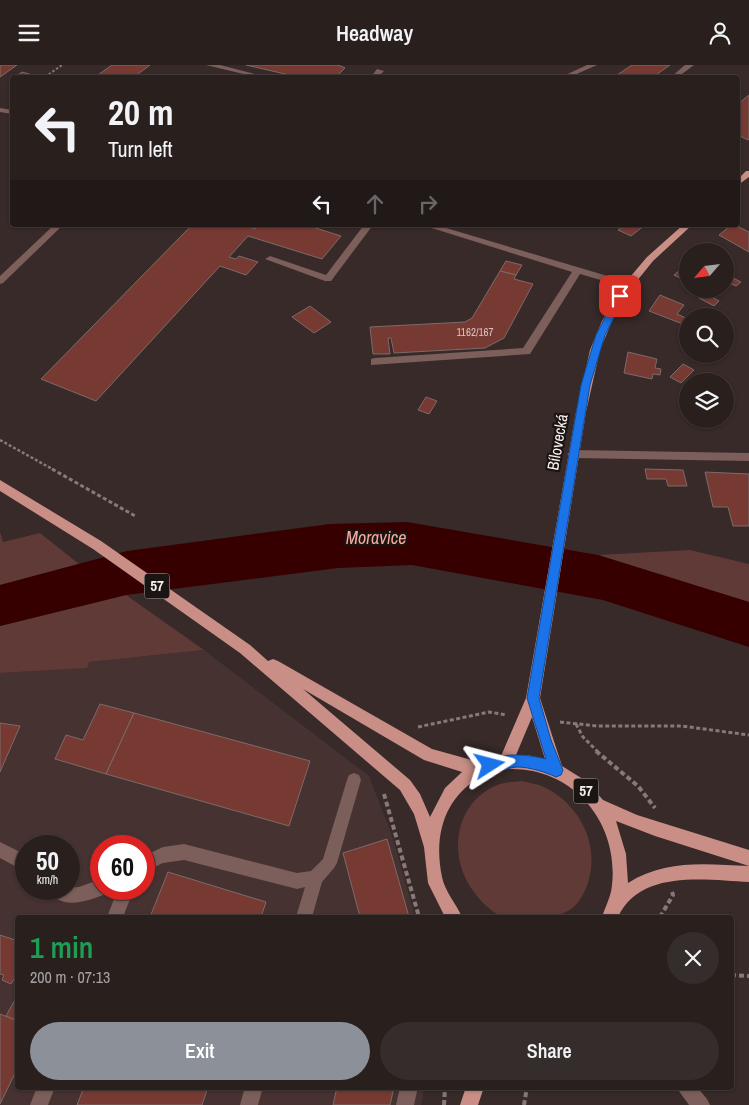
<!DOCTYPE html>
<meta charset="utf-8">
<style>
:root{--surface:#29201e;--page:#352d2b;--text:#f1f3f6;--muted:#a5a3a4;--line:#453e3c;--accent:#8c9099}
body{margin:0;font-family:"Archivo Narrow",sans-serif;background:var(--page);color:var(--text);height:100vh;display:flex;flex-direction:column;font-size:19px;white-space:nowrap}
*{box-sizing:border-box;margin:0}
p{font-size:16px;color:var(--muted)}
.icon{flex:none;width:28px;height:28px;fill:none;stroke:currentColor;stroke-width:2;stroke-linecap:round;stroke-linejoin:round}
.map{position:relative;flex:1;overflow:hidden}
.sheet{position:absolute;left:15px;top:850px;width:719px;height:175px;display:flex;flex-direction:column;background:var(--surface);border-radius:5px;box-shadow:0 1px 4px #0004,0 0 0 1px var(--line)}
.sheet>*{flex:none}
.banner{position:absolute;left:10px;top:10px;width:730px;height:152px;border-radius:5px;box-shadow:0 1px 4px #0004,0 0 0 1px var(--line);background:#29201e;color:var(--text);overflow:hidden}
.needle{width:32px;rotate:242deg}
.controls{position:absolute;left:679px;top:178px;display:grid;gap:10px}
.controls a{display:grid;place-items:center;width:55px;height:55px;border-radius:50%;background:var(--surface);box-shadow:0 1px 4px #0004,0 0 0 1px var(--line);font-size:25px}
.speed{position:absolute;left:15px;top:770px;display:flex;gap:10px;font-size:25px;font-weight:700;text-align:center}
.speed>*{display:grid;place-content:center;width:65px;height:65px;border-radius:50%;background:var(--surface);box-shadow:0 1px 4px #0004,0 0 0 1px var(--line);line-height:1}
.speed small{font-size:12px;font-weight:400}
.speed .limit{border:8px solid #d22;background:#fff;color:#111}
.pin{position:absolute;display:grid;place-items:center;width:42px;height:42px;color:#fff;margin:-21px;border-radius:10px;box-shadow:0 2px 8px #0006}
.me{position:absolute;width:55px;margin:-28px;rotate:81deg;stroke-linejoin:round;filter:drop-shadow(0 0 4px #0008)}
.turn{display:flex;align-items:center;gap:18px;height:105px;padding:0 15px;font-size:22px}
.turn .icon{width:65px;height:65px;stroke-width:2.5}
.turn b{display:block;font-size:35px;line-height:42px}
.lanes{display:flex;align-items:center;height:48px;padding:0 15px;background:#0003;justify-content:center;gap:25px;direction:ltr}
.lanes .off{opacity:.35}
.round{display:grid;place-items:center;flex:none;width:52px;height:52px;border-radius:26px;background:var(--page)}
.summary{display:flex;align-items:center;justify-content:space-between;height:85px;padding:0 15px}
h1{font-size:30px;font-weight:600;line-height:38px;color:#1e9e55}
.cta{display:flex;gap:10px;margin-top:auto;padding:10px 15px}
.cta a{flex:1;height:58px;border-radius:30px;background:var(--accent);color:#fff;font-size:20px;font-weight:600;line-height:58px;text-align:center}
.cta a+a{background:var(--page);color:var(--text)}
header{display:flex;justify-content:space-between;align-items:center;height:65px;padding:0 15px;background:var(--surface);font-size:22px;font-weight:600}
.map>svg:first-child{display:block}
.built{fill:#463230;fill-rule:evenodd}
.green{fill:#603a36}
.water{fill:#360001}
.building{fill:#773a33;stroke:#7b6b69}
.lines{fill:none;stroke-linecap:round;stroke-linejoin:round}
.path-far3{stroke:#867a78;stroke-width:2;stroke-dasharray:2.5 2;stroke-linecap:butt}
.path-far2{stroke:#867a78;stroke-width:2.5;stroke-dasharray:3 2;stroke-linecap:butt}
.path-far1{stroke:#867a78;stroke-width:3;stroke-dasharray:4 2.5;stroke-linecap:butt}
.path{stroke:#867a78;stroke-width:4;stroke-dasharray:5 3;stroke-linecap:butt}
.minor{fill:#7c5e5a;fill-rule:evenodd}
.major{fill:#c98e86;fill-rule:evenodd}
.route{fill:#1a73e8;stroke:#114b97}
.labels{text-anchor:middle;stroke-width:4.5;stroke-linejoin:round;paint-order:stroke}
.far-number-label{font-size:11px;fill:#d8c2bf}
.shield{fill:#1a1413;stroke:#b6aeac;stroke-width:1}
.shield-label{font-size:15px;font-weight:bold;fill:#f9f0ee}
.street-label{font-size:16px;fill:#f9f0ee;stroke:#1a1413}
.water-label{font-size:18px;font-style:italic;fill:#f5a89e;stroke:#1a1413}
</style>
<header><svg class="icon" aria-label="menu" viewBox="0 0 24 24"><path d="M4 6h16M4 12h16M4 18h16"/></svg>Headway<svg class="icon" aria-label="person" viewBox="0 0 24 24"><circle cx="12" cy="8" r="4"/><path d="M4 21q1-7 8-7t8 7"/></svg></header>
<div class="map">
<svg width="749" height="1040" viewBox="0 0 749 1040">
<rect width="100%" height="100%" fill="#372a28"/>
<path class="built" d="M204,585L369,711L393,773L415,852H18V1022L424,1023L421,1040H0V608L87,603L89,597ZM26,781H69V824H26ZM101,781H144V824H101Z"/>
<g class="green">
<polygon points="0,467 3,477 40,468 79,499 0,520"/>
<polygon points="690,485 749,499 749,537 598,490"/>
<polygon points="126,530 204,585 89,597 87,603 0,608 0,561"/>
<path d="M522,716C529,718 538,719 544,722C586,742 605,793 581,833C571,849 556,852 539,852C527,852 512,855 501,851C489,846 478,833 471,823C447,787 456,735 500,719C506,717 515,717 522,716Z"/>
</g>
<polygon class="water" points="407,457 598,490 749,537 749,582 603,535 412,500 338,503 126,530 0,561 0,520 127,486 330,459"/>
<g class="building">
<polygon points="0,0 17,0 0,12"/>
<polygon points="112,0 150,0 134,12 95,12"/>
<polygon points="246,0 338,0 345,3 336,12 298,12"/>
<polygon points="632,0 670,0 653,12 614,12"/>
<polygon points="22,7 36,11 15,12"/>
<polygon points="749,30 749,74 748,75 738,70 738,39"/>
<polygon points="192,160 242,160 255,164 258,160 306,160 341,171 322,194 248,171 229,192 236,194 239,191 258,197 246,210 220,201 96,336 41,314"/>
<polygon points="625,160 645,160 631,171 618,165"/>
<polygon points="731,160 735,160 749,167 749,187 719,170"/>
<polygon points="506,196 522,200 516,210 500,206"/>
<polygon points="688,198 688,217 674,210"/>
<polygon points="500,206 516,210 514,214 533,219 504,273 485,283 394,288 391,273 388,273 390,289 373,289 370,262 465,257 472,253"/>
<polygon points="725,209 741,217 736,221 725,216"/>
<polygon points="705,228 719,236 714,241 699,233"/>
<polygon points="660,230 684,240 677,249 688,254 688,261 649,246"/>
<polygon points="310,241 331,257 314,268 292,252"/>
<polygon points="628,287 657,294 655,303 661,304 660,310 653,309 652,314 624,308"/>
<polygon points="683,299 694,305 681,318 670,312"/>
<polygon points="426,332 437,336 429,349 418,345"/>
<polygon points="645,404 683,405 687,421 668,421 666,414 647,414"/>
<polygon points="705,407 749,409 749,461 733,461 728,442 713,442"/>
<polygon points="100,639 134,648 106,709 55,694 66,670 83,675"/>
<polygon points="134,648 310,696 289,761 106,709"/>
<polygon points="0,658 20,661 0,707"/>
<polygon points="387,774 409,852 360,852 343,788"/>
<polygon points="168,807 266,837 261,852 150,852"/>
<polygon points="0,870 18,876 18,915 14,914 11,919 2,915 4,910 0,909"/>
<polygon points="18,929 18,956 6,951"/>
<polygon points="0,949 18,956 18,1002 0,1039"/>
<polygon points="84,1022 208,1022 202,1040 77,1040"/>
<polygon points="337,1022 394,1022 390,1040 333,1040"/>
</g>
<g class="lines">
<polyline class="path-far3" points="45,12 62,0"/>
<polyline class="path-far2" points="0,375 54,405"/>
<g class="path-far1">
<polyline points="52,404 137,452"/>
<polyline points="560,657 597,661 682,661 749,670"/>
<polyline points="576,659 583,672 598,687"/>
<polyline points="418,662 489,647 507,650"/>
</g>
<g class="path">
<polyline points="596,686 638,721 655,743"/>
<polyline points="384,729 419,852"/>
<polyline points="660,852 673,830 672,827"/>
<polyline points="731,910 749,911"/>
<polyline points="444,1040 445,1022"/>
<polyline points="524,1040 527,1022"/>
</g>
<g class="minor">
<polygon points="206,0 220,0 267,12 256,12"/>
<polygon points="587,0 597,0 570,12 561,12"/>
<polygon points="685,0 694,0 678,12 671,12"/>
<polygon points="377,4 384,6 378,12 371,12"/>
<polygon points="0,43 12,45 12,49 0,47"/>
<polygon points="54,160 63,160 3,218 0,219 0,211"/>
<polygon points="364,160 373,160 331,216 325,216 265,194 270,191 273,192 326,210"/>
<polygon points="422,160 436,160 631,218 633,220 628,223 580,209 530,289 371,300 371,294 375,293 523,283 572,207"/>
<polygon points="573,385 749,388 749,396 573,393 567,389"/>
<polygon points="354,708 359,710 361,715 337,798 334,803 322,817 312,852 296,852 305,822 297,824 184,795 163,798 144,807 144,791 163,782 184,779 297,808 311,806 323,794 347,715 349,710"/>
<polygon points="0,777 26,790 26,807 0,793"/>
<path d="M101,814V824H108L107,828C90,836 59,847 49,824L79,822Z"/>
<polygon points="118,824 134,824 123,852 107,852"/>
<polygon points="37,1022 55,1022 48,1040 30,1040"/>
<polygon points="245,1022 263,1022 258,1040 240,1040"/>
<polygon points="400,1022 418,1022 414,1040 396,1040"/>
<polygon points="676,1022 697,1022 707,1034 710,1040 689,1040"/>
</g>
<g class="major">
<polygon points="746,106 749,106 749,112 738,120 738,114"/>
<path d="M683,160H692L653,196L632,222L612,256L600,285L586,347L540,633L562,701L586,716L603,735L637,750L749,785V801L655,771L616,756L626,789L628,818C665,794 706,799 749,801V817C706,815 640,804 618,852H602C605,842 611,832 612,820C619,758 574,704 512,704C486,704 463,720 450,742C438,763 437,788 442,812C445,827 456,838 462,852H445L428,818L424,782L414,749L400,725L240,588L93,484L0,426V415L101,476L250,580L268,596L273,594L278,596L432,684L479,697L501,691L526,633L576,347L590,285L602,256L625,218L647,192ZM303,624L424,695L462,707L445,723L430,752L420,729L410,715ZM532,652L545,694L527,690H516Z"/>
<polygon points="466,1022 484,1022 478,1040 460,1040"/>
</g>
</g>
<path class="route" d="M620,228L625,231L605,270L590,320L539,633L551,675L563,705L561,710L556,712C545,707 530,702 517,702C507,703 495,708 486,704L484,700L486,695C504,688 526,689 546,694L527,633L581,320L596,270L616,231Z"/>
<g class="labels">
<g class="far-number-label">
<text x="475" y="271">1162/167</text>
</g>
<g class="shield">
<rect x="144.5" y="508.5" width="25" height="25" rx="4"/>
<rect x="573.5" y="713.5" width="25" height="25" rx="4"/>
</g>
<g class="shield-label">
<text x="157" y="526">57</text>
<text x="586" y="731">57</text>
</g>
<g class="street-label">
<text transform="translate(557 377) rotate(-80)" y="6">Bílovecká</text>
</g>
<g class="water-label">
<text x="376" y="479">Moravice</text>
</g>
</g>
</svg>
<div class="controls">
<a><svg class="needle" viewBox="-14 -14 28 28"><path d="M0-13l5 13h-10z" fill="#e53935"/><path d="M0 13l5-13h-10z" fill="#a5a3a4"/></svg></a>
<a><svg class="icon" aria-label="search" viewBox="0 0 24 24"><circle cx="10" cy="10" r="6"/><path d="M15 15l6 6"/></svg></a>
<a><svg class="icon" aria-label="layers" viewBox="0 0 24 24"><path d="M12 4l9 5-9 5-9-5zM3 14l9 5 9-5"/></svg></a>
</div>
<div class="speed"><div>50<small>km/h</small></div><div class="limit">60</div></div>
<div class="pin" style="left:620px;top:231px;background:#d93025"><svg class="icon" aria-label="arrive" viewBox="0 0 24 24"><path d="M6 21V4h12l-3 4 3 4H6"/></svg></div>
<svg class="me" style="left:490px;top:700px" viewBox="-20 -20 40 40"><path d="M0-17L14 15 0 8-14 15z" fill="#1a73e8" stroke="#fff" stroke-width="4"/></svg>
<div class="banner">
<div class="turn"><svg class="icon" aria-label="left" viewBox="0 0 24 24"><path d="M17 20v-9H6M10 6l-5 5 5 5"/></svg><div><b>20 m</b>Turn left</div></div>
<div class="lanes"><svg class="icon" aria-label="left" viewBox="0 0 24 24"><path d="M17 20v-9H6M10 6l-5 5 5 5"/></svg><svg class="icon off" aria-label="ahead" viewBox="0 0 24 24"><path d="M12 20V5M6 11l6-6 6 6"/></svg><svg class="icon off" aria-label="right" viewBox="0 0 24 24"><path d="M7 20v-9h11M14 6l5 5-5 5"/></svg></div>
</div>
<section class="sheet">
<div class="summary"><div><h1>1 min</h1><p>200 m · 07:13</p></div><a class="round"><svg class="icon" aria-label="close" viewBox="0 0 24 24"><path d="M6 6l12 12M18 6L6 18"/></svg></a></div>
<div class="cta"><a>Exit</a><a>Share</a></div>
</section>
</div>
